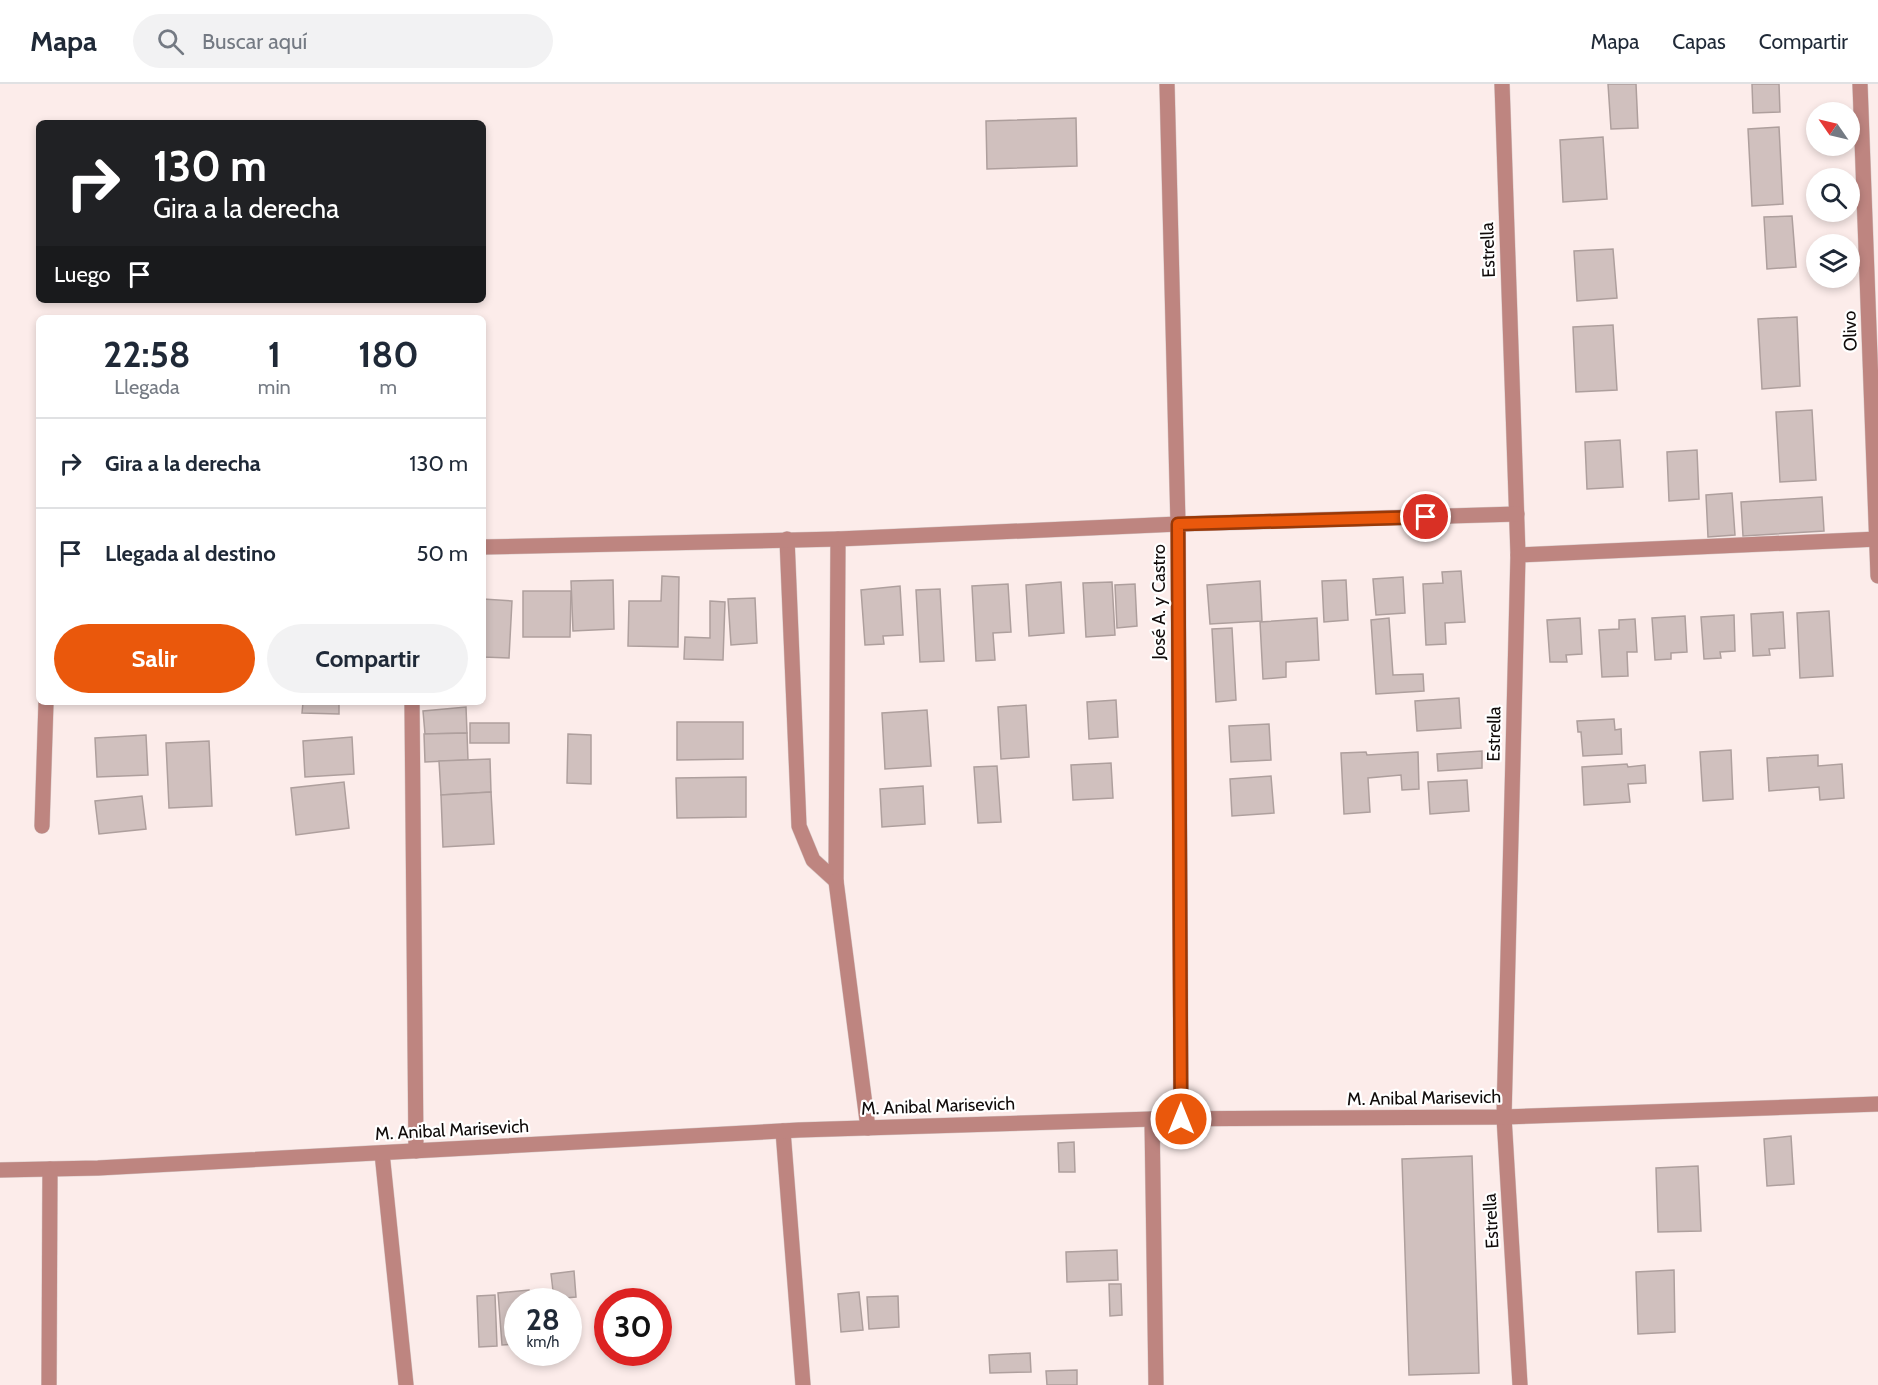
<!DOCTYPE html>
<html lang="es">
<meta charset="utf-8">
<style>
:root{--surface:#fff;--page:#f2f2f3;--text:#1f2937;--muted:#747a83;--line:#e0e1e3;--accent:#ea580c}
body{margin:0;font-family:Cabin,sans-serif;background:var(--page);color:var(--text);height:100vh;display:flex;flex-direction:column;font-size:22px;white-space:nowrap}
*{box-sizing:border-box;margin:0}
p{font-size:20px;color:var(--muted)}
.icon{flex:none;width:33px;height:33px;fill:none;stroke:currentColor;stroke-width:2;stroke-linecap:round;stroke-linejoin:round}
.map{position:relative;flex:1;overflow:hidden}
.panel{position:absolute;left:36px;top:231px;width:450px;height:390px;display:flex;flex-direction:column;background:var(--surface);border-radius:9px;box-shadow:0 3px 9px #0003}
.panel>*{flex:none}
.hud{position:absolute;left:36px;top:36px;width:450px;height:183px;border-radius:9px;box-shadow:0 3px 9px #0003;background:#202124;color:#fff;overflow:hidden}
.needle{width:39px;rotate:304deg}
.fabs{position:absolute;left:1806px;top:18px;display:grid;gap:12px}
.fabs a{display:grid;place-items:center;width:54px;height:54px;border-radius:50%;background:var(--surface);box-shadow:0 3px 9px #0003;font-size:30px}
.speed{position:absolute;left:504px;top:1204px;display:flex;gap:12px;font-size:30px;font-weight:700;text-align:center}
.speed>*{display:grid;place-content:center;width:78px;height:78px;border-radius:50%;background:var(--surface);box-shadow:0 3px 9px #0003;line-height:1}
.speed small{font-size:15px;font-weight:400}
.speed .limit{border:9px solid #d22;background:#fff;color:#111}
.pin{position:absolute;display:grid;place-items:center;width:51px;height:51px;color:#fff;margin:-26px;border:3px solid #fff;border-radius:50%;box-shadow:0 2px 6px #0007}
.me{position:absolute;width:66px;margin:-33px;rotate:0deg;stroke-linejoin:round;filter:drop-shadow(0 0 4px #0008)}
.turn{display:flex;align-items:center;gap:21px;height:126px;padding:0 18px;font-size:27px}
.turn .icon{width:78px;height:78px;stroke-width:2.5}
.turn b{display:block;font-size:42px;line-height:51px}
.then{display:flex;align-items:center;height:57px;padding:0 18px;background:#0003;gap:12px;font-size:22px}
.eta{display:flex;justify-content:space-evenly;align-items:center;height:102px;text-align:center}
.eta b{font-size:36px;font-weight:800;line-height:42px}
.primary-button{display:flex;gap:12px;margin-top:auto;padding:12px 18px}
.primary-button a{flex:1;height:69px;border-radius:36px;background:var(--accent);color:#fff;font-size:24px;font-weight:800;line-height:69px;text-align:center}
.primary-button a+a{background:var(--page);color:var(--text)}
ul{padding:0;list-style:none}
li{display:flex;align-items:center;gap:18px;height:90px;padding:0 18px;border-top:2px solid var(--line)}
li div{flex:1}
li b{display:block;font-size:22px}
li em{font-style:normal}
header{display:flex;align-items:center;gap:36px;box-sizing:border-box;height:84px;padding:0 30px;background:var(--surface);border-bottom:2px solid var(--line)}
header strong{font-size:28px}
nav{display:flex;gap:33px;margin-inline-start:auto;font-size:21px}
.search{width:420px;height:54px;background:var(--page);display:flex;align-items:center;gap:15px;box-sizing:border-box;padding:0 21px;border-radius:33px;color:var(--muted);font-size:22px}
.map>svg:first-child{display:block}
.building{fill:#d0c0be;stroke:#ae9f9d;stroke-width:1.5}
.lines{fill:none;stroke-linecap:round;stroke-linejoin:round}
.minor-casing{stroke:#d6c8c6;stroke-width:16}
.minor{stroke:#be8580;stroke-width:15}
.route-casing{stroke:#983908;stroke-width:15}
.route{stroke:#ea580c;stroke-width:10}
.labels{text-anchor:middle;stroke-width:4.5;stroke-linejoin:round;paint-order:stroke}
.street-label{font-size:18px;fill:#100b0a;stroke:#fff}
</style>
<header>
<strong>Mapa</strong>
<div class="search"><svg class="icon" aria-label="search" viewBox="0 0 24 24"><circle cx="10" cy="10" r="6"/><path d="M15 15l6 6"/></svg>Buscar aquí</div>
<nav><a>Mapa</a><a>Capas</a><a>Compartir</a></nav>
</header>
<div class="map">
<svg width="1878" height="1301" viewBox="0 0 1878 1301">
<rect width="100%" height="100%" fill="#fcecea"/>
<g class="building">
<polygon points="1608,0 1636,0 1638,44 1611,45"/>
<polygon points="1752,0 1779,0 1780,28 1753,29"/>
<polygon points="1076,34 1077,82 987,85 986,37"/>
<polygon points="1779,43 1783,120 1752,122 1748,45"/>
<polygon points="1603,53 1607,115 1563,118 1560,56"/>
<polygon points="1792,132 1796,183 1767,185 1764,133"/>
<polygon points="1613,165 1617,214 1577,217 1574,167"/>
<polygon points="1797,233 1800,302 1762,305 1758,235"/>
<polygon points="1613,241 1617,306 1576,308 1573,243"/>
<polygon points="1812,326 1816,396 1780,398 1776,328"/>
<polygon points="1620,356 1623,403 1587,405 1585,358"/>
<polygon points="1697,366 1699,415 1669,417 1667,368"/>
<polygon points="1732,409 1735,451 1708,453 1706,411"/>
<polygon points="1822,413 1824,447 1743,452 1741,418"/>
<polygon points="1461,487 1465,538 1445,539 1446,560 1426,561 1423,500 1443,499 1442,488"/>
<polygon points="662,492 679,493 678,563 628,562 629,517 661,517"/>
<polygon points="1403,493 1405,529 1376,531 1373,495"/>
<polygon points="613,496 614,545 573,547 571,497"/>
<polygon points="1346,496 1348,536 1324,538 1322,497"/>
<polygon points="1260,497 1262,537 1210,540 1207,501"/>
<polygon points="1061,498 1064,549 1029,552 1026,501"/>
<polygon points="1112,498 1115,551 1086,553 1083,499"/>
<polygon points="1008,500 1011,548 993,549 995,576 976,577 972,502"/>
<polygon points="1135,500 1137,542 1117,544 1115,501"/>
<polygon points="900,502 903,551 883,552 884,560 865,561 861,506"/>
<polygon points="940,505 944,577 920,578 916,506"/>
<polygon points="523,507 571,507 570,553 523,553"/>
<polygon points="755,514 757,559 731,561 728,515"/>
<polygon points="483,515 512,517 509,574 483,573"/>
<polygon points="710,517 725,518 723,576 684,575 685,553 710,554"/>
<polygon points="1829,527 1833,592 1800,594 1797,529"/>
<polygon points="1783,528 1785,564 1769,565 1770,571 1753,572 1751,530"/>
<polygon points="1734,531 1735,567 1720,568 1721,574 1704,575 1701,533"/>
<polygon points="1685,532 1687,568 1671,569 1671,575 1655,576 1652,534"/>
<polygon points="1317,534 1319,576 1286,578 1286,593 1263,595 1260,538"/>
<polygon points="1389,534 1393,591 1423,590 1424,607 1376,610 1371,536"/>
<polygon points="1580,534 1582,570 1566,571 1567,578 1550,578 1547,536"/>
<polygon points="1635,535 1637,568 1627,568 1628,592 1602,593 1599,546 1619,545 1619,536"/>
<polygon points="1232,544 1236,616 1216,618 1212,545"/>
<polygon points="1459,614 1461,644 1417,647 1415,617"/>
<polygon points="1116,616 1118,653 1089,655 1087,618"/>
<polygon points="303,618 339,618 339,630 302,629"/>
<polygon points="1026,621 1029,673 1001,675 998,623"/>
<polygon points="466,623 467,649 425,650 423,627"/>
<polygon points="927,626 931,682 885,685 882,629"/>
<polygon points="1614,635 1615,646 1621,645 1622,670 1583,672 1581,648 1578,648 1577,637"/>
<polygon points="677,638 743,638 743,675 677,676"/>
<rect x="470" y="639" width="39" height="20"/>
<polygon points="1269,640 1271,676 1231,678 1229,642"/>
<polygon points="467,649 468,676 425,678 424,650"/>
<polygon points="568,650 591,651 591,700 567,699"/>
<polygon points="146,651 148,691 97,693 95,654"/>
<polygon points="352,653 354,690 305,693 303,657"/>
<polygon points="209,657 212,722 169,724 166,659"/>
<polygon points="1731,666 1733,715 1703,717 1700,668"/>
<polygon points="1482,667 1482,684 1438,687 1437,670"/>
<polygon points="1366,668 1367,671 1418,668 1419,705 1402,706 1401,691 1368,694 1370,728 1344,730 1341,669"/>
<polygon points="1818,671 1818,682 1842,680 1844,714 1820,716 1819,703 1769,707 1767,674"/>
<polygon points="490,675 491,708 441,711 439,677"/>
<polygon points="1111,679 1113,714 1073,716 1071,681"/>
<polygon points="1627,680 1628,683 1645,681 1646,699 1628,700 1630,718 1584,721 1582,683"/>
<polygon points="997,682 1001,738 978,739 974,683"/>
<polygon points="1271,692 1274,729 1232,732 1230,695"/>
<polygon points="746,693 746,733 677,734 676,694"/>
<polygon points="1467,696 1469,727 1430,730 1428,698"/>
<polygon points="344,698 349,744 296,751 291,704"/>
<polygon points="923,702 925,740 882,743 880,705"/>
<polygon points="491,708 494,760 443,763 441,711"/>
<polygon points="142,712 146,745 99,750 95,717"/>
<polygon points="1791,1052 1794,1100 1767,1102 1764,1055"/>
<polygon points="1074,1058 1075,1088 1059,1088 1058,1059"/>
<polygon points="1472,1072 1479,1289 1409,1291 1402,1075"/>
<polygon points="1698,1082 1701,1147 1658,1148 1656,1084"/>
<polygon points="1117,1166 1118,1196 1067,1198 1066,1168"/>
<polygon points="1674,1186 1675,1248 1638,1250 1636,1188"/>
<polygon points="574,1187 576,1213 554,1215 551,1190"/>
<polygon points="1109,1200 1121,1200 1122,1231 1110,1232"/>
<polygon points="529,1206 530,1218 518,1218 518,1260 502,1261 498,1209"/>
<polygon points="859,1208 863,1246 841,1248 838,1210"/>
<polygon points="495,1211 497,1262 479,1263 477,1212"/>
<polygon points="898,1212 899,1243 869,1245 867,1213"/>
<polygon points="1030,1269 1031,1288 990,1289 989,1271"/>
<polygon points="1077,1286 1077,1301 1047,1301 1046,1287"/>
</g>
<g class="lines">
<g class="minor-casing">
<g id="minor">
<polyline points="1167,0 1178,440 1181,1035"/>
<polyline points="1502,0 1518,471 1504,1033 1520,1301"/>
<polyline points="1860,0 1878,492"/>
<polyline points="787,455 799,742 813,776 836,797 838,455"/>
<polyline points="483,463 838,455 1178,440 1517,430"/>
<polyline points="1518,471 1878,455"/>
<polyline points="412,618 416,1067"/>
<polyline points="42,742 46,618"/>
<polyline points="836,797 868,1044"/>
<polyline points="1152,1035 1156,1301"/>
<polyline points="783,1047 803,1301"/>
<polyline points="382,1069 406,1301"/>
<polyline points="0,1086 98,1084 799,1046 1152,1035 1504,1033 1878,1020"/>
<polyline points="49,1301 50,1085"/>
</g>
</g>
<use href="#minor" class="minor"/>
</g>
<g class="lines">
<g class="route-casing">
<polyline id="route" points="1181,1035 1178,440 1426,433"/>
</g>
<use href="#route" class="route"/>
</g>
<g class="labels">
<g class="street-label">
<text transform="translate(1488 166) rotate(-92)" y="6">Estrella</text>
<text transform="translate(1850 247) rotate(-92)" y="6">Olivo</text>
<text transform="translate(1159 518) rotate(-90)" y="6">José A. y Castro</text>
<text transform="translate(1494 650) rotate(-89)" y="6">Estrella</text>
<text transform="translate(1424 1014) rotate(-1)" y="6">M. Anibal Marisevich</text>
<text transform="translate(938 1022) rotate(-2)" y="6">M. Anibal Marisevich</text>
<text transform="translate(452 1046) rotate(-3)" y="6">M. Anibal Marisevich</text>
<text transform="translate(1491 1137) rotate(-93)" y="6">Estrella</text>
</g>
</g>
</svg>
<div class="fabs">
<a><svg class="needle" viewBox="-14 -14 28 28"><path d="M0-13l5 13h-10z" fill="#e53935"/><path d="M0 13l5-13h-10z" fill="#747a83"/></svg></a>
<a><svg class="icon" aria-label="search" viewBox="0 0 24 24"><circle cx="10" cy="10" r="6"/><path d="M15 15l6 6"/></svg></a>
<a><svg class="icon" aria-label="layers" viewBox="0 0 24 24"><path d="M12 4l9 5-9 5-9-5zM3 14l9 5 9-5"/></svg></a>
</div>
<div class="speed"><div>28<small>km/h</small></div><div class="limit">30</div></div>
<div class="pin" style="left:1426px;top:433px;background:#d93025"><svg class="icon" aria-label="arrive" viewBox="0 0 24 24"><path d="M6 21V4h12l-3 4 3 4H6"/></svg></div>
<svg class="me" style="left:1181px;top:1035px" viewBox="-20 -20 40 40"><circle r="17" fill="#ea580c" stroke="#fff" stroke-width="3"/><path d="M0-11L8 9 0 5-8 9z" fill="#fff"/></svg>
<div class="hud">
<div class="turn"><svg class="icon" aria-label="right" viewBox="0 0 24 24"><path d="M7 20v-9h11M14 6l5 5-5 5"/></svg><div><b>130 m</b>Gira a la derecha</div></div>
<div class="then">Luego<svg class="icon" aria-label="arrive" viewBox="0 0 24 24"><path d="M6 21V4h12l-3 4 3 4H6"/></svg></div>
</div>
<section class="panel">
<div class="eta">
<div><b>22:58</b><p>Llegada</p></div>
<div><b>1</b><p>min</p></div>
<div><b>180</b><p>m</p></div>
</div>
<ul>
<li><svg class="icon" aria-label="right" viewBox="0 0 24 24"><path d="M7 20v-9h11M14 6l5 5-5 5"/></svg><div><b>Gira a la derecha</b></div><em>130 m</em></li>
<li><svg class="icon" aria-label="arrive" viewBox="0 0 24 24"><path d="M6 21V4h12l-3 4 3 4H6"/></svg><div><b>Llegada al destino</b></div><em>50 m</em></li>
</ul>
<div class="primary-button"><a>Salir</a><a>Compartir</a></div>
</section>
</div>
